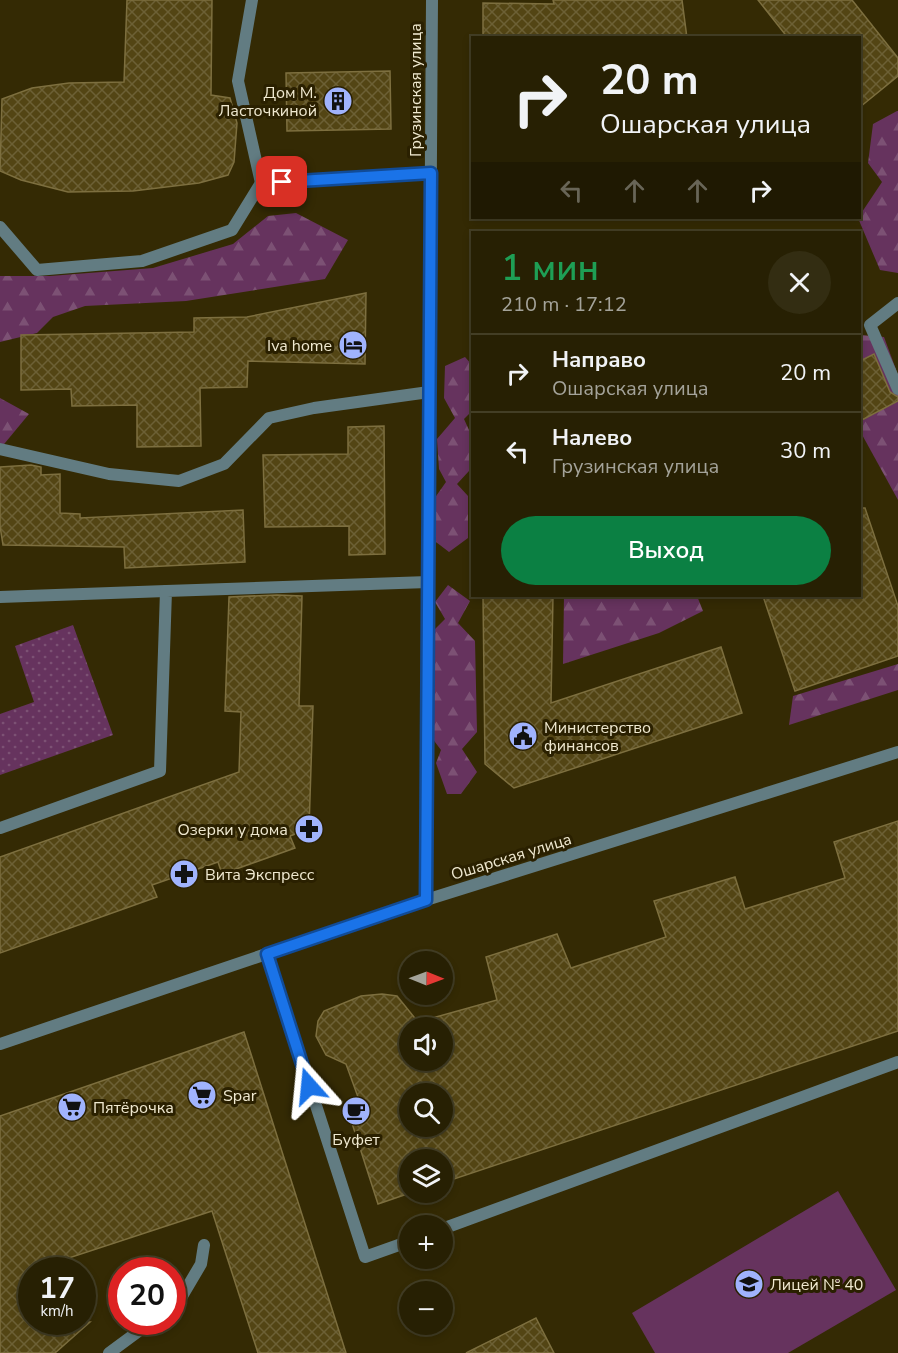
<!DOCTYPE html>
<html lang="ru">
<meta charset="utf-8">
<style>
:root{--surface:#272003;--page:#332d12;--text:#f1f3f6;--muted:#a4a39a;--line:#433e25;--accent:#0b8043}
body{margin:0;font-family:"Nunito Sans",sans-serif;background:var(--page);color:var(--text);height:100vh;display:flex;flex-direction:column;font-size:22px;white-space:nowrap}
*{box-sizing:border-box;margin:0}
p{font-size:20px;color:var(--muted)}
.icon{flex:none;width:33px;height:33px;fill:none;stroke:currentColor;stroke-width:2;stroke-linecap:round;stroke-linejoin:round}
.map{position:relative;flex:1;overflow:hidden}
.side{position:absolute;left:471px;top:231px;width:390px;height:366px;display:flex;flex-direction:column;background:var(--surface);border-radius:0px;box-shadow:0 3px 9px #0003,0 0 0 2px var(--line)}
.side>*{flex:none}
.top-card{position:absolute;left:471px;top:36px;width:390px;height:183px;border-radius:0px;box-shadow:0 3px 9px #0003,0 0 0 2px var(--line);background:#272003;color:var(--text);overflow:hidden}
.needle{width:39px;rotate:91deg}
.controls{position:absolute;left:399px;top:951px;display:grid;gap:12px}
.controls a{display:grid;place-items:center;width:54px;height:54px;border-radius:50%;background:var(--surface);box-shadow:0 3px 9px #0003,0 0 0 2px var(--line);font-size:30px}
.speed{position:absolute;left:18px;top:1257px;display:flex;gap:12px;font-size:30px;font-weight:700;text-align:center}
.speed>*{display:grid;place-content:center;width:78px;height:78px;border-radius:50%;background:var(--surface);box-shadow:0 3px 9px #0003,0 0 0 2px var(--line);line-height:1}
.speed small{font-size:15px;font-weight:400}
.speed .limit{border:9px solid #d22;background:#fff;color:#111}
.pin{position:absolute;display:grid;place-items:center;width:51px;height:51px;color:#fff;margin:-26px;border-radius:12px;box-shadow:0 3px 9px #0006}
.me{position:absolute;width:66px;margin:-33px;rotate:342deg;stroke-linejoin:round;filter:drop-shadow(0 0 4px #0008)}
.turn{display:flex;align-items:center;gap:21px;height:126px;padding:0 30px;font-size:27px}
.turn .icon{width:78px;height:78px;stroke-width:2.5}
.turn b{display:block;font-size:42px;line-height:51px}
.lanes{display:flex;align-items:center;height:57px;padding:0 30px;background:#0003;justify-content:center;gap:30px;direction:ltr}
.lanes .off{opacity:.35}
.round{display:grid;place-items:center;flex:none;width:63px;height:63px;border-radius:32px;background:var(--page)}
.headline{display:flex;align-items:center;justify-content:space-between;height:102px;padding:0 30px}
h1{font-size:36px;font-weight:600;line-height:45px;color:#1e9e55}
.action{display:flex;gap:12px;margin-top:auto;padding:12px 30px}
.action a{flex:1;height:69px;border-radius:36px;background:var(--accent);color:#fff;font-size:24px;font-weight:600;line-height:69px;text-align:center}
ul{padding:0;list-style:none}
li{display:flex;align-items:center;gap:18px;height:78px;padding:0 30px;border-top:2px solid var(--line)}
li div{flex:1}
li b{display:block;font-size:22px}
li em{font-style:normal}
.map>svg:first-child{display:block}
.green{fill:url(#green-dots)}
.forest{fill:url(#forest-firs)}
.pitch{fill:#66335e}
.building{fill:url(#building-cross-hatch);stroke:#7d6f3f;stroke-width:1.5;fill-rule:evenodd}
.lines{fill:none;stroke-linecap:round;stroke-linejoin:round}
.service{stroke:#627c82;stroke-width:12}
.minor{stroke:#627c82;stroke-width:12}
.tertiary{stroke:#627c82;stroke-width:12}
.route-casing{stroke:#114b97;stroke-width:15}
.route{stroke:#1a73e8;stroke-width:10}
.labels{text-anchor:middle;stroke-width:6;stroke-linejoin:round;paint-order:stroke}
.street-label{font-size:16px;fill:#f0e9d0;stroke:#2a2000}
.poi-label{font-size:16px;fill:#f0e9d0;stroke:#2a2000;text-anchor:start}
</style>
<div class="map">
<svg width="898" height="1353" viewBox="0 0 898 1353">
<defs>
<pattern id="green-dots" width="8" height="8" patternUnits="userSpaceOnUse" patternTransform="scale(1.5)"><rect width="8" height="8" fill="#66335e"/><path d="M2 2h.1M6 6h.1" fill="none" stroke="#7c5174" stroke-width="1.8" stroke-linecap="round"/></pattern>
<pattern id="forest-firs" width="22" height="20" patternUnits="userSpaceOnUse" patternTransform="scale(1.5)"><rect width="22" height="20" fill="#66335e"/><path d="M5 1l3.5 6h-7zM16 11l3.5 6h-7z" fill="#7c5174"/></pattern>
<pattern id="building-cross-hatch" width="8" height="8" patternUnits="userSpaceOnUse" patternTransform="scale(1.5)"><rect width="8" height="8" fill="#534514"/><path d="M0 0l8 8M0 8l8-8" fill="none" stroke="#6c6035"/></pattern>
</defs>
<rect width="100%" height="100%" fill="#342a04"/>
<polygon class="green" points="73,625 113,735 0,775 0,714 34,702 15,646"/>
<g class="forest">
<polygon points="897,111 898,111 898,273 880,270 858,218 882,182 868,163 873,124"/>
<polygon points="296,213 348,240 325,279 186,301 85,306 53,317 37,333 0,342 0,276 50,276 153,268 233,244 268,216"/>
<polygon points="860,335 884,337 898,375 898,500 860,431"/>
<polygon points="465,357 472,365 472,411 464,419 469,430 469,471 457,484 468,496 468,538 449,552 436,542 434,499 446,482 439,469 437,439 455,418 444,398 445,366"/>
<polygon points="0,398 29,414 0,449"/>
<polygon points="448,585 470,601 458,623 475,641 477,732 462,749 477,772 461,794 447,794 436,763 441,750 432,738 430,634 445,619 435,602"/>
<polygon points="564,596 697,596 703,611 659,633 563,664"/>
<polygon points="898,664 898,690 789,725 793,696"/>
</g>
<polygon class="pitch" points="838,1191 896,1290 788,1353 655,1353 632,1313"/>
<g class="building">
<polygon points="127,0 212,0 211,95 230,98 237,123 234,162 228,175 199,183 133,191 68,192 21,180 0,171 2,99 32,88 69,83 124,82"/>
<polygon points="553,0 682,0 687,38 483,38 483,3 554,4"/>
<polygon points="758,0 852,0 898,58 898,76 860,107 860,38 788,38"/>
<polygon points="390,71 391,129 287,131 286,73"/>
<polygon points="366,293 365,364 248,361 247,387 200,388 201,446 137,447 137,405 72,406 71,389 21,390 21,335 194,332 194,318 247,317"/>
<polygon points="874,354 890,392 898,397 898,401 860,421 860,361"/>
<polygon points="384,426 385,554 349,555 349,526 265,527 263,455 348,454 348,427"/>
<polygon points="31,465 41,467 41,475 60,474 60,513 80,514 80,518 243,510 245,562 125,568 124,547 3,545 0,526 0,467"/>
<polygon points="860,508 865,508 898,606 898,656 795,691 763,596 860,596"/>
<polygon points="277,595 302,596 299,706 313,706 309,829 290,836 295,848 222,874 218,862 152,885 157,897 0,953 0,857 239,772 241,712 225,711 229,597"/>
<polygon points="483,596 553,596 551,703 721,647 742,713 514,788 485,764"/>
<path d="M898,821V1031L442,1183V1160H410V1192H413L378,1204L349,1114L362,1108L346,1064L326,1055L316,1036L318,1021L324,1011L361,996L382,994L397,996L418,1022L497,1000L486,957L557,934L571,968L666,937L654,901L735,877L745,909L845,878L834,842ZM410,1028H442V1060H410ZM410,1094H442V1126H410Z"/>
<polygon points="244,1032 346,1353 258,1353 212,1211 32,1270 32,1322 90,1322 55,1353 0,1353 0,1116"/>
<polygon points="536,1318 554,1353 466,1353"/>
</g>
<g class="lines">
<g class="service">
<polyline points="252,0 238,81 261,183"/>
<polyline points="0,227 37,270 142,261 232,230 261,183 431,173"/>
<polyline points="898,303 870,325 898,389"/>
<polyline points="0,449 109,474 179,481 224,464 269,418 314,408 429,392"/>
<polyline points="0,597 166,591"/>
<polyline points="0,828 160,771 166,591 428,582"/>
<polyline points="267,954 365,1257 410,1241"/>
<polyline points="442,1229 898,1062"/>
<polyline points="172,1307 178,1303 201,1264 204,1245"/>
<polyline points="109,1353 151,1322"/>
</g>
<polyline class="minor" points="426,900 432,0"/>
<polyline class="tertiary" points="0,1044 426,900 898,752"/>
</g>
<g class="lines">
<g class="route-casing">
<polyline id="route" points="282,182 431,173 426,900 267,954 309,1086"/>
</g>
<use href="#route" class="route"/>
</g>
<defs>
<g id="building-disc" transform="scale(1.5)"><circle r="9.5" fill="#a0b3fd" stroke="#2a2000"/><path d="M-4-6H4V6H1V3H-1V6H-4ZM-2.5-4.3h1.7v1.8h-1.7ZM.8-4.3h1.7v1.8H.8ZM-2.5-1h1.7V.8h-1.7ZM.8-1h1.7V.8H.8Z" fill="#111"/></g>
<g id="hotel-disc" transform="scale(1.5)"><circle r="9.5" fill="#a0b3fd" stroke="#2a2000"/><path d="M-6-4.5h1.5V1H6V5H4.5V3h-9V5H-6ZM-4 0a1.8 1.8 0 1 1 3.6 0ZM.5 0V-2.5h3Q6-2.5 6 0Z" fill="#111"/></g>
<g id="civic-disc" transform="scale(1.5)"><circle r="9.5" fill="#a0b3fd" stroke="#2a2000"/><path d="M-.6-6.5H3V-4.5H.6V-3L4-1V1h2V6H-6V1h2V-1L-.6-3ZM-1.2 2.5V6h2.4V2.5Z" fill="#111"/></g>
<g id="pharmacy-disc" transform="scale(1.5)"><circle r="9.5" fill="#a0b3fd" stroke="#2a2000"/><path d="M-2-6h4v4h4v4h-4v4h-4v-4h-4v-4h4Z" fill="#111"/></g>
<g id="supermarket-disc" transform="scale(1.5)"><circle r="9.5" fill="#a0b3fd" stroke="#2a2000"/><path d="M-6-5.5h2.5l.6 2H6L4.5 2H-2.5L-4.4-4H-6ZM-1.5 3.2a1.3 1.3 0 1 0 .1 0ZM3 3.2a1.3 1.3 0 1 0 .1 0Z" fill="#111"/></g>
<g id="cafe-disc" transform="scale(1.5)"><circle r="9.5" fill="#a0b3fd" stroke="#2a2000"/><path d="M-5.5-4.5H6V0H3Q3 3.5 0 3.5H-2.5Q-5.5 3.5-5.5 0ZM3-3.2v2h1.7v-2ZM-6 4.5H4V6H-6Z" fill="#111"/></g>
<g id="school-disc" transform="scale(1.5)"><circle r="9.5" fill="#a0b3fd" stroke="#2a2000"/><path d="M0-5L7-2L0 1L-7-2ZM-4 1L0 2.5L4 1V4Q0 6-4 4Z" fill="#111"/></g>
</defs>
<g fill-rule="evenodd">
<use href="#building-disc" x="338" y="101"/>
<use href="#hotel-disc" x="353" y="345"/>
<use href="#civic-disc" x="523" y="736"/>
<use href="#pharmacy-disc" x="309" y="829"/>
<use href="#pharmacy-disc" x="184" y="874"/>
<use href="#supermarket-disc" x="202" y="1095"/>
<use href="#supermarket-disc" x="72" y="1107"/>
<use href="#cafe-disc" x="356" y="1111"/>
<use href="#school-disc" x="749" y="1284"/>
</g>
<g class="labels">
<g class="street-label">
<text transform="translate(415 90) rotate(-90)" y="6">Грузинская улица</text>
<text transform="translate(511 856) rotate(-17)" y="6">Ошарская улица</text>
</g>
<g class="poi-label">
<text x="317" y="98" text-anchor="end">Дом М.<tspan x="317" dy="18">Ласточкиной</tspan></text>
<text x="332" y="351" text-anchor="end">Iva home</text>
<text x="544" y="733">Министерство<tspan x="544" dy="18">финансов</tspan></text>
<text x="288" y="835" text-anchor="end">Озерки у дома</text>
<text x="205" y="880">Вита Экспресс</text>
<text x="223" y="1101">Spar</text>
<text x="93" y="1113">Пятёрочка</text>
<text x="356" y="1145" text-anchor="middle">Буфет</text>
<text x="770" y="1290">Лицей № 40</text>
</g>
</g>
</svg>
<div class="controls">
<a><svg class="needle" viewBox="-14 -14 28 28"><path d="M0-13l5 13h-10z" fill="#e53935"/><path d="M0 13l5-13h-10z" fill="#a4a39a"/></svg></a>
<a><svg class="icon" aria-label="sound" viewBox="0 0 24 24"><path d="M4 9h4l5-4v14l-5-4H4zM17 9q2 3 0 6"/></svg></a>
<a><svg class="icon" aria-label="search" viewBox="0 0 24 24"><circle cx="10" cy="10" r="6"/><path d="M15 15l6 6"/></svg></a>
<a><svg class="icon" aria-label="layers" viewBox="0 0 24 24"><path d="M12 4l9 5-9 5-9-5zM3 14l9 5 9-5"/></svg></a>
<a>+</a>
<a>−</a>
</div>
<div class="speed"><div>17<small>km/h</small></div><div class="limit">20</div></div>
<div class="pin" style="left:282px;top:182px;background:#d93025"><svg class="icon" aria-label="arrive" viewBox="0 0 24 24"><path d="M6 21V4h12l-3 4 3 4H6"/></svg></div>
<svg class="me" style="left:309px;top:1086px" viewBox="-20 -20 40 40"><path d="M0-17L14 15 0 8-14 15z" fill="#1a73e8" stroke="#fff" stroke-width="4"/></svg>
<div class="top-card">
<div class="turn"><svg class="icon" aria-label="right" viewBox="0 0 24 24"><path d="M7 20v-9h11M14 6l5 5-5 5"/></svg><div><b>20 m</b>Ошарская улица</div></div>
<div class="lanes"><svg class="icon off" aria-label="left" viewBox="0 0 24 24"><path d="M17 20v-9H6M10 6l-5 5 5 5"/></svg><svg class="icon off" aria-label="ahead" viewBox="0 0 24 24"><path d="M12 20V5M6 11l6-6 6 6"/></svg><svg class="icon off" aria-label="ahead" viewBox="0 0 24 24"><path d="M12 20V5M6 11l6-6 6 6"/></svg><svg class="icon" aria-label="right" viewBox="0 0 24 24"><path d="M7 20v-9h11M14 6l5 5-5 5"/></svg></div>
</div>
<section class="side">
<div class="headline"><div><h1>1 мин</h1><p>210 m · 17:12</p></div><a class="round"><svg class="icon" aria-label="close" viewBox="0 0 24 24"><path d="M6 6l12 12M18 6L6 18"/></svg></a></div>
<ul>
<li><svg class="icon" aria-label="right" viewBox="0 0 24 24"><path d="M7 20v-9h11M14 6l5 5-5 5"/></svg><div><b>Направо</b><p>Ошарская улица</p></div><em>20 m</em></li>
<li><svg class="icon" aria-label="left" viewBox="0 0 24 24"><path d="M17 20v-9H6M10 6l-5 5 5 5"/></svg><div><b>Налево</b><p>Грузинская улица</p></div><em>30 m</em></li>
</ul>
<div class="action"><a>Выход</a></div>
</section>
</div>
